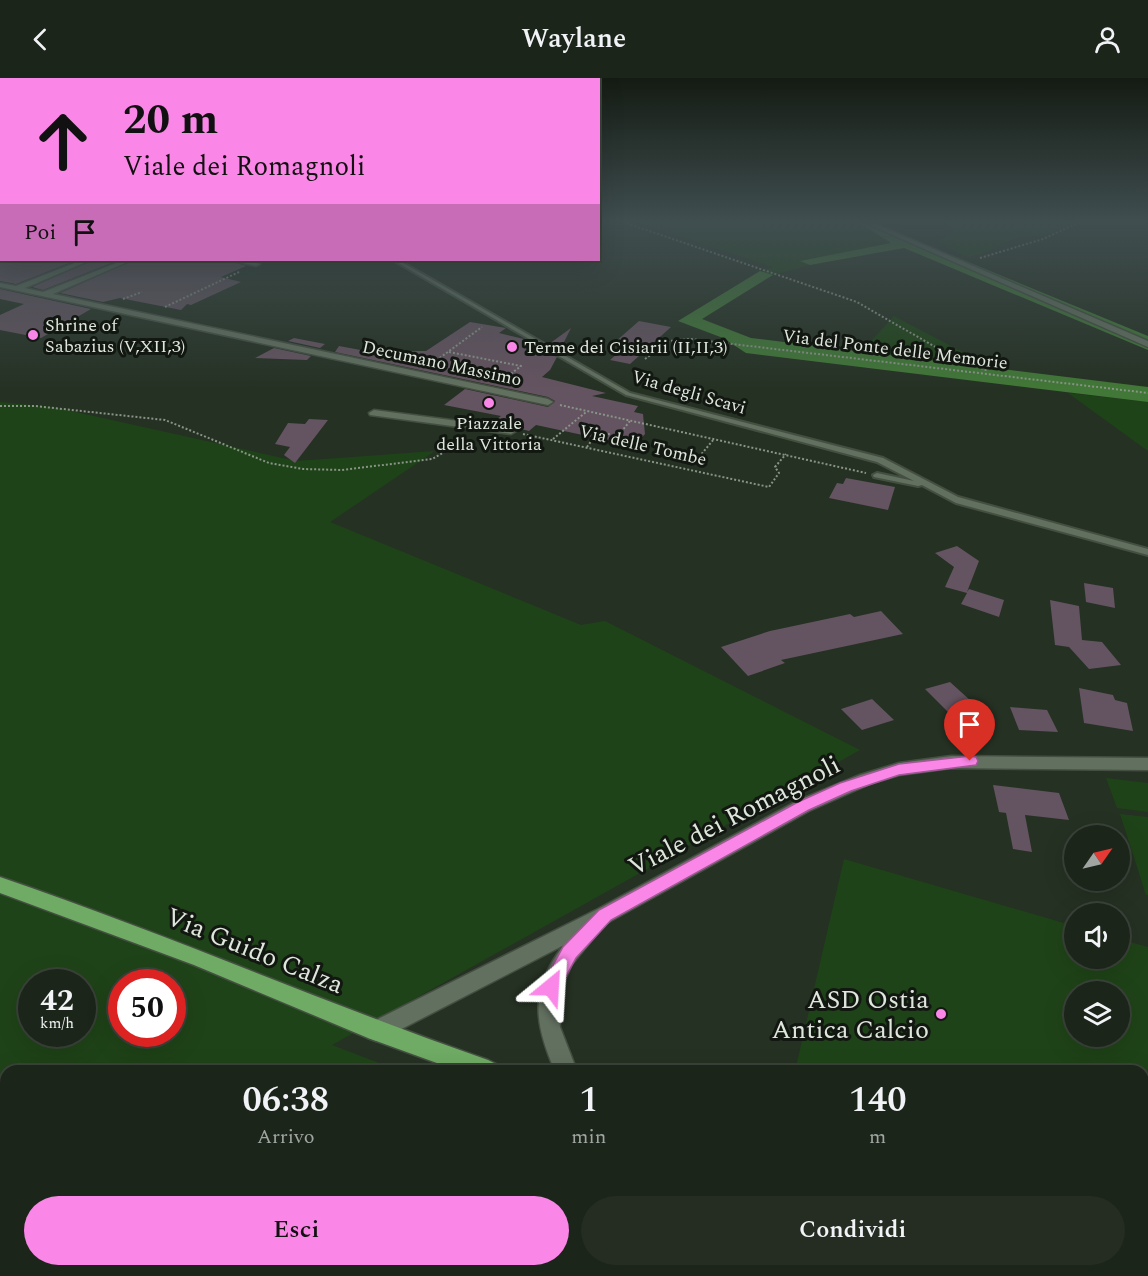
<!DOCTYPE html>
<html lang="it">
<style>
:root{--surface:#1c251a;--page:#252d23;--text:#f1f3f6;--muted:#a0a5a2;--line:#3a4239;--accent:#fa87e7}
body{margin:0;font-family:Spectral,serif;background:var(--page);color:var(--text);height:100vh;display:flex;flex-direction:column;font-size:22px;white-space:nowrap}
*{box-sizing:border-box;margin:0}
p{font-size:20px;color:var(--muted)}
.icon{flex:none;width:33px;height:33px;fill:none;stroke:currentColor;stroke-width:2;stroke-linecap:round;stroke-linejoin:round}
.map{position:relative;flex:1;overflow:hidden}
.panel{position:absolute;left:0px;top:987px;width:1149px;height:212px;display:flex;flex-direction:column;background:var(--surface);border-radius:18px 18px 0 0;box-shadow:0 6px 24px #0002,0 0 0 2px var(--line)}
.panel>*{flex:none}
.top-card{position:absolute;left:0px;top:0px;width:600px;height:183px;box-shadow:0 6px 24px #0002,0 0 0 2px var(--line);background:#fa87e7;color:#111;overflow:hidden}
.needle{width:39px;rotate:56deg}
.tools{position:absolute;left:1064px;top:747px;display:grid;gap:12px}
.tools a{display:grid;place-items:center;width:66px;height:66px;border-radius:50%;background:var(--surface);box-shadow:0 6px 24px #0002,0 0 0 2px var(--line);font-size:30px}
.speed{position:absolute;left:18px;top:891px;display:flex;gap:12px;font-size:30px;font-weight:700;text-align:center}
.speed>*{display:grid;place-content:center;width:78px;height:78px;border-radius:50%;background:var(--surface);box-shadow:0 6px 24px #0002,0 0 0 2px var(--line);line-height:1}
.speed small{font-size:15px;font-weight:400}
.speed .limit{border:9px solid #d22;background:#fff;color:#111}
.pin{position:absolute;display:grid;place-items:center;width:51px;height:51px;color:#fff;margin:-62px -26px;border-radius:50% 50% 50% 0;rotate:-45deg;box-shadow:0 0 6px #0007}
.pin .icon{rotate:45deg}
.me{position:absolute;width:66px;margin:-33px;rotate:27deg;stroke-linejoin:round;filter:drop-shadow(0 0 4px #0008)}
.turn{display:flex;align-items:center;gap:21px;height:126px;padding:0 24px;font-size:27px}
.turn .icon{width:78px;height:78px;stroke-width:2.5}
.turn b{display:block;font-size:42px;line-height:51px}
.then{display:flex;align-items:center;height:57px;padding:0 24px;background:#0003;gap:12px;font-size:22px}
.eta{display:flex;justify-content:space-evenly;align-items:center;height:102px;text-align:center}
.eta b{font-size:36px;font-weight:600;line-height:42px}
.cta{display:flex;gap:12px;margin-top:auto;padding:12px 24px}
.cta a{flex:1;height:69px;border-radius:36px;background:var(--accent);color:#111;font-size:24px;font-weight:600;line-height:69px;text-align:center}
.cta a+a{background:var(--page);color:var(--text)}
header{display:flex;justify-content:space-between;align-items:center;height:78px;padding:0 24px;background:var(--surface);font-size:27px;font-weight:600}
.map>svg:first-child{display:block}
.green{fill:#1f4318;fill-rule:evenodd}
.forest{fill:#417737}
.building{fill:#645360}
.lines{fill:none;stroke-linecap:round;stroke-linejoin:round}
.service-casing{stroke:#444f42;stroke-width:4}
.pedestrian-casing{stroke:#444f42;stroke-width:3}
.minor-casing{stroke:#444f42;stroke-width:3}
.tertiary-casing{stroke:#444f42;stroke-width:3}
.secondary-casing{stroke:#444f42;stroke-width:3}
.primary-casing{stroke:#444f42;stroke-width:3}
.path{stroke:#899387;stroke-width:2;stroke-dasharray:2 2;stroke-linecap:butt}
.service{fill:#627060;fill-rule:evenodd}
.pedestrian{fill:#627060;fill-rule:evenodd}
.minor{fill:#627060;fill-rule:evenodd}
.tertiary{fill:#627060;fill-rule:evenodd}
.secondary{fill:#627060;fill-rule:evenodd}
.primary{fill:#6fab64;fill-rule:evenodd}
.route{fill:#fa87e7;stroke:#a25896;stroke-width:1.5}
.poi-dot{fill:#fa87e7;stroke:#121811;stroke-width:2}
.labels{text-anchor:middle;stroke-width:6;stroke-linejoin:round;paint-order:stroke}
.far-poi-label{font-size:18px;fill:#dfe7dd;stroke:#121811;text-anchor:start}
.far-street-label{font-size:18px;fill:#dfe7dd;stroke:#121811}
.near-street-label{font-size:26px;fill:#dfe7dd;stroke:#121811}
.near-poi-label{font-size:26px;fill:#dfe7dd;stroke:#121811;text-anchor:end}
</style>
<header><svg class="icon" aria-label="back" viewBox="0 0 24 24"><path d="M15 5l-7 7 7 7"/></svg>Waylane<svg class="icon" aria-label="person" viewBox="0 0 24 24"><circle cx="12" cy="8" r="4"/><path d="M4 21q1-7 8-7t8 7"/></svg></header>
<div class="map">
<svg width="1148" height="1198" viewBox="0 0 1148 1198">
<rect width="100%" height="100%" fill="#253123"/>
<g class="green">
<polygon points="637,144 858,144 892,165 802,183 810,187 773,197 760,193 773,189"/>
<polygon points="945,144 1074,144 1047,157 1020,159 978,177 967,179 938,164 955,153"/>
<polygon points="894,238 993,290 861,274"/>
<polygon points="1068,315 1148,324 1148,373"/>
<path d="M0,324L53,329L296,383L435,373L330,444L581,547L605,543L860,672L332,967L400,993H6V1192H934L949,1198H0ZM32,904H82V956H32ZM122,904H172V956H122Z"/>
<polygon points="1106,700 1148,705 1148,734 1117,730"/>
<polygon points="1120,736 1148,739 1148,817 1146,817"/>
<path d="M844,781L1074,848V880H1119V861L1148,869V1131L1143,1129V993H795ZM1074,914H1119V958H1074Z"/>
</g>
<g class="forest">
<polygon points="858,144 871,144 1148,258 1148,272 904,170 810,187 800,183 891,165"/>
<polygon points="760,193 773,197 702,241 751,260 1148,309 1148,324 746,275 723,260 678,243"/>
</g>
<g class="building">
<polygon points="0,182 77,182 16,206 0,203"/>
<polygon points="93,182 119,182 43,212 32,209"/>
<polygon points="134,182 227,182 246,188 221,199 241,204 191,227 187,226 181,232 120,220 103,224 60,215"/>
<polygon points="0,211 91,231 41,260 0,252 0,237 24,226 0,221"/>
<polygon points="639,243 671,249 630,286 610,282 627,267 615,264"/>
<polygon points="470,244 506,250 499,255 524,261 557,279 550,292 542,299 606,315 592,318 638,328 634,334 643,336 645,356 634,368 536,347 529,353 493,344 501,338 444,327 465,311 548,329 555,323 548,319 335,274 339,268 366,273 375,267 405,273 426,273"/>
<polygon points="571,250 560,272 549,266"/>
<polygon points="294,260 325,266 320,270 288,263"/>
<polygon points="274,270 311,278 307,282 255,280"/>
<polygon points="309,341 328,342 295,385 284,377 290,369 275,366 288,345 305,346"/>
<polygon points="846,400 895,409 888,432 829,420 837,405 843,406"/>
<polygon points="957,468 979,483 967,514 969,511 1004,522 999,539 961,526 967,515 945,509 954,489 935,475"/>
<polygon points="1084,505 1113,510 1115,530 1086,524"/>
<polygon points="1050,522 1079,528 1082,562 1102,564 1121,587 1089,591 1069,569 1055,567"/>
<polygon points="881,533 903,556 781,582 785,585 748,598 721,569 770,553 850,536 854,539"/>
<polygon points="950,604 981,632 955,641 925,611"/>
<polygon points="1079,610 1113,617 1115,622 1127,625 1133,653 1084,645"/>
<polygon points="872,621 894,642 862,652 841,631"/>
<polygon points="1010,629 1047,632 1058,654 1019,652"/>
<polygon points="993,707 1059,715 1069,742 1025,737 1032,774 1013,771 1006,735 999,734"/>
</g>
<g class="lines">
<g class="service-casing">
<polygon id="service" points="393,182 398,182 630,315 883,380 958,419 1148,471 1148,477 956,425 922,407 918,408 874,399 873,397 877,395 914,403 877,384 626,317"/>
</g>
<g class="pedestrian-casing">
<g id="pedestrian">
<polygon points="82,182 91,182 25,210 43,214 124,182 132,182 53,216 548,321 553,324 548,327 0,209 0,205 16,208"/>
<polygon points="229,182 243,182 260,186 256,188"/>
<polygon points="374,332 511,350 516,353 511,356 370,337 369,335"/>
</g>
</g>
<g class="minor-casing">
<polygon id="minor" points="863,144 871,144 1148,263 1148,269"/>
</g>
<g class="tertiary-casing">
<polygon id="tertiary" points="6,1135 6,1159 0,1161 0,1137"/>
</g>
<g class="secondary-casing">
<path id="secondary" d="M951,678L1148,680V692L951,690L899,697L872,705L809,733L605,846L572,886L560,913L558,930L560,949L577,993H555C534,945 529,911 564,867L384,960L376,963L368,960L365,953L368,946L598,831L797,723L860,697L899,685Z"/>
</g>
<g class="primary-casing">
<g id="primary">
<path d="M0,799C165,855 324,925 488,982L496,986L499,993H459L368,960L194,887L0,815Z"/>
<polygon points="1003,1192 1042,1192 1044,1198 1006,1198"/>
</g>
</g>
<g class="path">
<polyline points="623,144 857,224 944,274 988,293"/>
<polyline points="980,180 1043,161 1080,144"/>
<polyline points="123,221 142,214"/>
<polyline points="165,229 239,194"/>
<polyline points="449,274 521,288 503,302"/>
<polyline points="645,281 669,263 690,261 1148,315"/>
<polyline points="430,287 482,249"/>
<polyline points="560,327 866,395"/>
<polyline points="0,328 35,328 165,342 269,385 303,391 342,392 432,381 455,368"/>
<polyline points="523,356 769,409 779,395 775,389 786,376"/>
<polyline points="553,361 586,334"/>
<polyline points="587,369 596,356 606,355 617,359 630,343"/>
<polyline points="699,379 714,361"/>
</g>
<use href="#service" class="service"/>
<use href="#pedestrian" class="pedestrian"/>
<use href="#minor" class="minor"/>
<use href="#tertiary" class="tertiary"/>
<use href="#secondary" class="secondary"/>
<use href="#primary" class="primary"/>
</g>
<linearGradient id="sky" x2="0" y2="1"><stop stop-color="#141b13"/><stop offset="0.46" stop-color="#404e50"/><stop offset="1" stop-color="#404e50" stop-opacity="0"/></linearGradient>
<rect width="1148" height="311" fill="url(#sky)"/>
<polygon class="route" points="970,678 976,679 978,683 976,687 899,697 851,713 809,732 611,842 576,880 557,915 551,917 544,915 541,909 563,869 599,832 798,724 840,705 899,686"/>
<g class="poi-dot">
<circle cx="33" cy="257" r="6"/>
<circle cx="512" cy="269" r="6"/>
<circle cx="489" cy="325" r="6"/>
<circle cx="941" cy="936" r="6"/>
</g>
<g class="labels">
<g class="far-poi-label">
<text x="45" y="253">Shrine of<tspan x="45" dy="21">Sabazius (V,XII,3)</tspan></text>
<text x="524" y="275">Terme dei Cisiarii (II,II,3)</text>
<text x="489" y="351" text-anchor="middle">Piazzale<tspan x="489" dy="21">della Vittoria</tspan></text>
</g>
<g class="far-street-label">
<text transform="translate(895 271) rotate(7)" y="6">Via del Ponte delle Memorie</text>
<text transform="translate(442 285) rotate(12)" y="6">Decumano Massimo</text>
<text transform="translate(689 314) rotate(16)" y="6">Via degli Scavi</text>
<text transform="translate(643 367) rotate(13)" y="6">Via delle Tombe</text>
</g>
<g class="near-street-label">
<text transform="translate(734 737) rotate(-27)" y="9">Viale dei Romagnoli</text>
<text transform="translate(255 872) rotate(22)" y="9">Via Guido Calza</text>
</g>
<g class="near-poi-label">
<text x="929" y="930">ASD Ostia<tspan x="929" dy="30">Antica Calcio</tspan></text>
</g>
</g>
</svg>
<div class="tools">
<a><svg class="needle" viewBox="-14 -14 28 28"><path d="M0-13l5 13h-10z" fill="#e53935"/><path d="M0 13l5-13h-10z" fill="#a0a5a2"/></svg></a>
<a><svg class="icon" aria-label="sound" viewBox="0 0 24 24"><path d="M4 9h4l5-4v14l-5-4H4zM17 9q2 3 0 6"/></svg></a>
<a><svg class="icon" aria-label="layers" viewBox="0 0 24 24"><path d="M12 4l9 5-9 5-9-5zM3 14l9 5 9-5"/></svg></a>
</div>
<div class="speed"><div>42<small>km/h</small></div><div class="limit">50</div></div>
<div class="pin" style="left:970px;top:683px;background:#d93025"><svg class="icon" aria-label="arrive" viewBox="0 0 24 24"><path d="M6 21V4h12l-3 4 3 4H6"/></svg></div>
<svg class="me" style="left:551px;top:909px" viewBox="-20 -20 40 40"><path d="M0-17L14 15 0 8-14 15z" fill="#fa87e7" stroke="#fff" stroke-width="4"/></svg>
<div class="top-card">
<div class="turn"><svg class="icon" aria-label="ahead" viewBox="0 0 24 24"><path d="M12 20V5M6 11l6-6 6 6"/></svg><div><b>20 m</b>Viale dei Romagnoli</div></div>
<div class="then">Poi<svg class="icon" aria-label="arrive" viewBox="0 0 24 24"><path d="M6 21V4h12l-3 4 3 4H6"/></svg></div>
</div>
<section class="panel">
<div class="eta">
<div><b>06:38</b><p>Arrivo</p></div>
<div><b>1</b><p>min</p></div>
<div><b>140</b><p>m</p></div>
</div>
<div class="cta"><a>Esci</a><a>Condividi</a></div>
</section>
</div>
